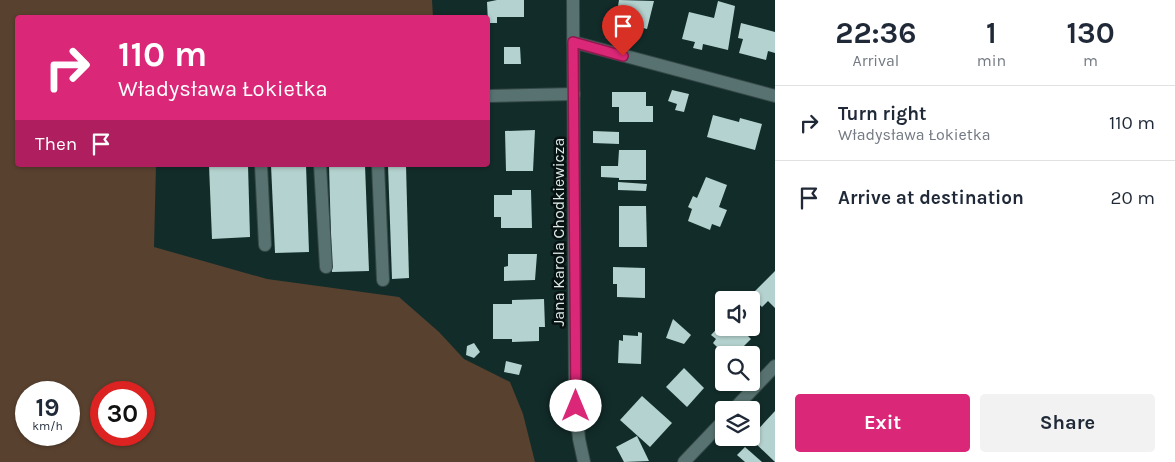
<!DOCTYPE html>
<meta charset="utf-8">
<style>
:root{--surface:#fff;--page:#f2f2f3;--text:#1f2937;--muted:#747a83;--line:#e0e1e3;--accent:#db2777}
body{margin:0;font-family:Karla,sans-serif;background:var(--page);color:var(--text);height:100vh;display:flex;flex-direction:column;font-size:19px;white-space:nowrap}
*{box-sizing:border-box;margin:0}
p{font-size:16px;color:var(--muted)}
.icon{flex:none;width:28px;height:28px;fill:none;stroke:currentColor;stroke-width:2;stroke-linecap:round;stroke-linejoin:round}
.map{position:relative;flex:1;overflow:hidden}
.drawer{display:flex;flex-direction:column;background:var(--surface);width:400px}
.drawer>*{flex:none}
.hud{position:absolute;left:15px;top:15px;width:475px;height:152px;border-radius:5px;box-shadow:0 1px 4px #0004;background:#db2777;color:#fff;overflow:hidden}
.controls{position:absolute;left:715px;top:291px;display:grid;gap:10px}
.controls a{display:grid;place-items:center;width:45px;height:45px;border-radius:5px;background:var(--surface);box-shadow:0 1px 4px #0004;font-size:25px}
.speed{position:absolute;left:15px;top:381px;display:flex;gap:10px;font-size:25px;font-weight:700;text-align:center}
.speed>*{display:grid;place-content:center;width:65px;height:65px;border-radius:50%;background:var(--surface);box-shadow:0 1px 4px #0004;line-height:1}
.speed small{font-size:12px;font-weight:400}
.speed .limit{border:8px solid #d22;background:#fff;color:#111}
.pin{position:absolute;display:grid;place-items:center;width:42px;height:42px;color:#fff;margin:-51px -21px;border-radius:50% 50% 50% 0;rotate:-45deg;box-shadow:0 0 5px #0007}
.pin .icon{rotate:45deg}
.me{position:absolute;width:55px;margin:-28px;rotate:0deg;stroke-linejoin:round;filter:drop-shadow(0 0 4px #0008)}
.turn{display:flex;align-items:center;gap:18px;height:105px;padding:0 20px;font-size:22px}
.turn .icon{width:65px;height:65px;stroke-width:2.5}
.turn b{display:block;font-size:35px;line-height:42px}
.then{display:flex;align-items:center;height:48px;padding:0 20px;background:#0003;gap:10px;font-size:19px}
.eta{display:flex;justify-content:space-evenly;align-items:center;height:85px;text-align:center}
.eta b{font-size:30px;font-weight:700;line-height:35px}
.action{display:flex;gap:10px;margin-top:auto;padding:10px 20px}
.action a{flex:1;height:58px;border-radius:5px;background:var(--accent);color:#fff;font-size:20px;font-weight:700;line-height:58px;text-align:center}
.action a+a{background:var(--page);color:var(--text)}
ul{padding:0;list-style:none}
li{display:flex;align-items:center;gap:15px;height:75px;padding:0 20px;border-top:1px solid var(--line)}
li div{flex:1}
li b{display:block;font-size:19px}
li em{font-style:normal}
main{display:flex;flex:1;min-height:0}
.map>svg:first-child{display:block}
.green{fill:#59412f;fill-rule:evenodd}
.building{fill:#b4d2cf}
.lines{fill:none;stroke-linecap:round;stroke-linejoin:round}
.lane-casing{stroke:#354847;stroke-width:14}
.street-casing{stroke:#354847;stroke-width:14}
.lane{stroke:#577270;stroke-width:12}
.street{stroke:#577270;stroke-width:12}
.route-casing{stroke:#8e194d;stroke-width:12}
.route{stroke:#db2777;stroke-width:9}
.labels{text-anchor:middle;stroke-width:5;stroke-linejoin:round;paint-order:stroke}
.street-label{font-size:16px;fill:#dcebea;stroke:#071211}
</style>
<main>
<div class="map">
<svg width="775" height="462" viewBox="0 0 775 462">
<rect width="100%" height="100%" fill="#122c2a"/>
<path class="green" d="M0,0H432L433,18H18V165H156L154,247L267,279L399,297L439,332L464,359L510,382L523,414L535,462H0ZM69,392V435H26V392ZM144,392V435H101V392Z"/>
<g class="building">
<polygon points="497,0 524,0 524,17 497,17 497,23 488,23 487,2"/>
<polygon points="619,0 654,1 647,29 620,22 624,8 618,6"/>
<polygon points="718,1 735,6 728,50 703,44 702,50 693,48 695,42 682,39 689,12 714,18"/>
<polygon points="741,23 775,32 775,53 768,51 766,60 739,53 743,39 738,38"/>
<polygon points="504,47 520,47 521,64 504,64"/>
<polygon points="672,90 689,94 684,112 675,110 677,104 668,101"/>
<polygon points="612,92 646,92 646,106 653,106 653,122 619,122 619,107 612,107"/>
<polygon points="713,115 739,122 740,118 762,124 755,150 707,137"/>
<polygon points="535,130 533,171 506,171 505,131"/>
<polygon points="593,131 619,132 619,144 593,143"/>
<polygon points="619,150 646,150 646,180 619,180 619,178 601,177 601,166 618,166"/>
<polygon points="209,165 248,165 250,237 212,239"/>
<polygon points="271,165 306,165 309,252 275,253"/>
<polygon points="329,165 365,165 369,271 332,272"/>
<polygon points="388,165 406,165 409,278 392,279"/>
<polygon points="706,177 727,185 719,207 727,210 720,227 712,224 710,230 688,221 692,209 688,207 693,196 697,198"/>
<polygon points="618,182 647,184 646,191 618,190"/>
<polygon points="512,190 531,190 532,228 501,228 501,217 494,217 494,195 512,195"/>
<polygon points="619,206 646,206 647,247 619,247"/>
<polygon points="508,254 537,254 535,280 504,281 504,267 508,266"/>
<polygon points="613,267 645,268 645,298 617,297 617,284 613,284"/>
<polygon points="775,271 775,308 768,301 762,307 750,296"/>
<polygon points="544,299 545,327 539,327 539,341 512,342 512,339 493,339 493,304 512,304 512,300"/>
<polygon points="751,318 758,325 748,336 751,339 735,355 733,355 724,346 720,350 713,343 716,339 711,335 724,321 724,328 751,328"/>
<polygon points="673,319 691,335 684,344 666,338"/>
<polygon points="638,332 642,333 641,364 618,363 619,340 623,341 623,335 638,336"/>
<polygon points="474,343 480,352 474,358 466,355 467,346"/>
<polygon points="506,361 522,365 519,375 504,372"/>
<polygon points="684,368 704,388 687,407 666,387"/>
<polygon points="642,396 672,423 650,447 620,420"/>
<polygon points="775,411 775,462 750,438"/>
<polygon points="637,436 649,461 624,462 616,447"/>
<polygon points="745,447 762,462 745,462 737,455"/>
</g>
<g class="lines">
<g class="lane-casing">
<g id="lane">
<polyline points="488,96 574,94"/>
<polyline points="261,165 265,245"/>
<polyline points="320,165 326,267"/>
<polyline points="378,165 383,280"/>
</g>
</g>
<g class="street-casing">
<g id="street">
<polyline points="573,0 575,396 579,439 584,462"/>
<polyline points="573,42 775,96"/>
<polyline points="733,410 775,366"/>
<polyline points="684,462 724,420"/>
</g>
</g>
<use href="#lane" class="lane"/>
<use href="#street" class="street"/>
</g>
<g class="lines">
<g class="route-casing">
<polyline id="route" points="576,406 573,42 623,56"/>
</g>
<use href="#route" class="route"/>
</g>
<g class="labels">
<g class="street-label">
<text transform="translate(558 232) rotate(-90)" y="6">Jana Karola Chodkiewicza</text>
</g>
</g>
</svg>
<div class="controls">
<a><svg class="icon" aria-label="sound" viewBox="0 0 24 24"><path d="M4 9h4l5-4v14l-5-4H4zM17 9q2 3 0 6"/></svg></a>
<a><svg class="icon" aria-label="search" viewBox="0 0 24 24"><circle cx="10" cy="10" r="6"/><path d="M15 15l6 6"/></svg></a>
<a><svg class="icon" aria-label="layers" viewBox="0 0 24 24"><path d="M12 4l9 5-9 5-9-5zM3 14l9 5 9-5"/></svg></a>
</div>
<div class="speed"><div>19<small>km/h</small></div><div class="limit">30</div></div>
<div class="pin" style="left:623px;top:56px;background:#d93025"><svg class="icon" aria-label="arrive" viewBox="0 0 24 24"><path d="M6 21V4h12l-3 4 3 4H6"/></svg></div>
<svg class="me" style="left:576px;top:406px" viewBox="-20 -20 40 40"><circle r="19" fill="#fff"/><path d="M0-13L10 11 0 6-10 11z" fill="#db2777"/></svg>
<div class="hud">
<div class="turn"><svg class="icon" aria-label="right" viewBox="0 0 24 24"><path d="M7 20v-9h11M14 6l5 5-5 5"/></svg><div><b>110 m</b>Władysława Łokietka</div></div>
<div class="then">Then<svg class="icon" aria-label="arrive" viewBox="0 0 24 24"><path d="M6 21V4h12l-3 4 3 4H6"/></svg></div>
</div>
</div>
<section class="drawer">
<div class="eta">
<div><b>22:36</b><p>Arrival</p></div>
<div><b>1</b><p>min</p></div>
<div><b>130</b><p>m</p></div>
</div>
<ul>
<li><svg class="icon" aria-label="right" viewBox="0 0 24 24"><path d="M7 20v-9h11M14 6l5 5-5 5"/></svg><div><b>Turn right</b><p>Władysława Łokietka</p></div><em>110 m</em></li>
<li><svg class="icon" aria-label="arrive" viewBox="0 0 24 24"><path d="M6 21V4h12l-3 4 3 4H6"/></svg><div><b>Arrive at destination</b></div><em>20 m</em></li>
</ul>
<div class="action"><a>Exit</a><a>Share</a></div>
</section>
</main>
